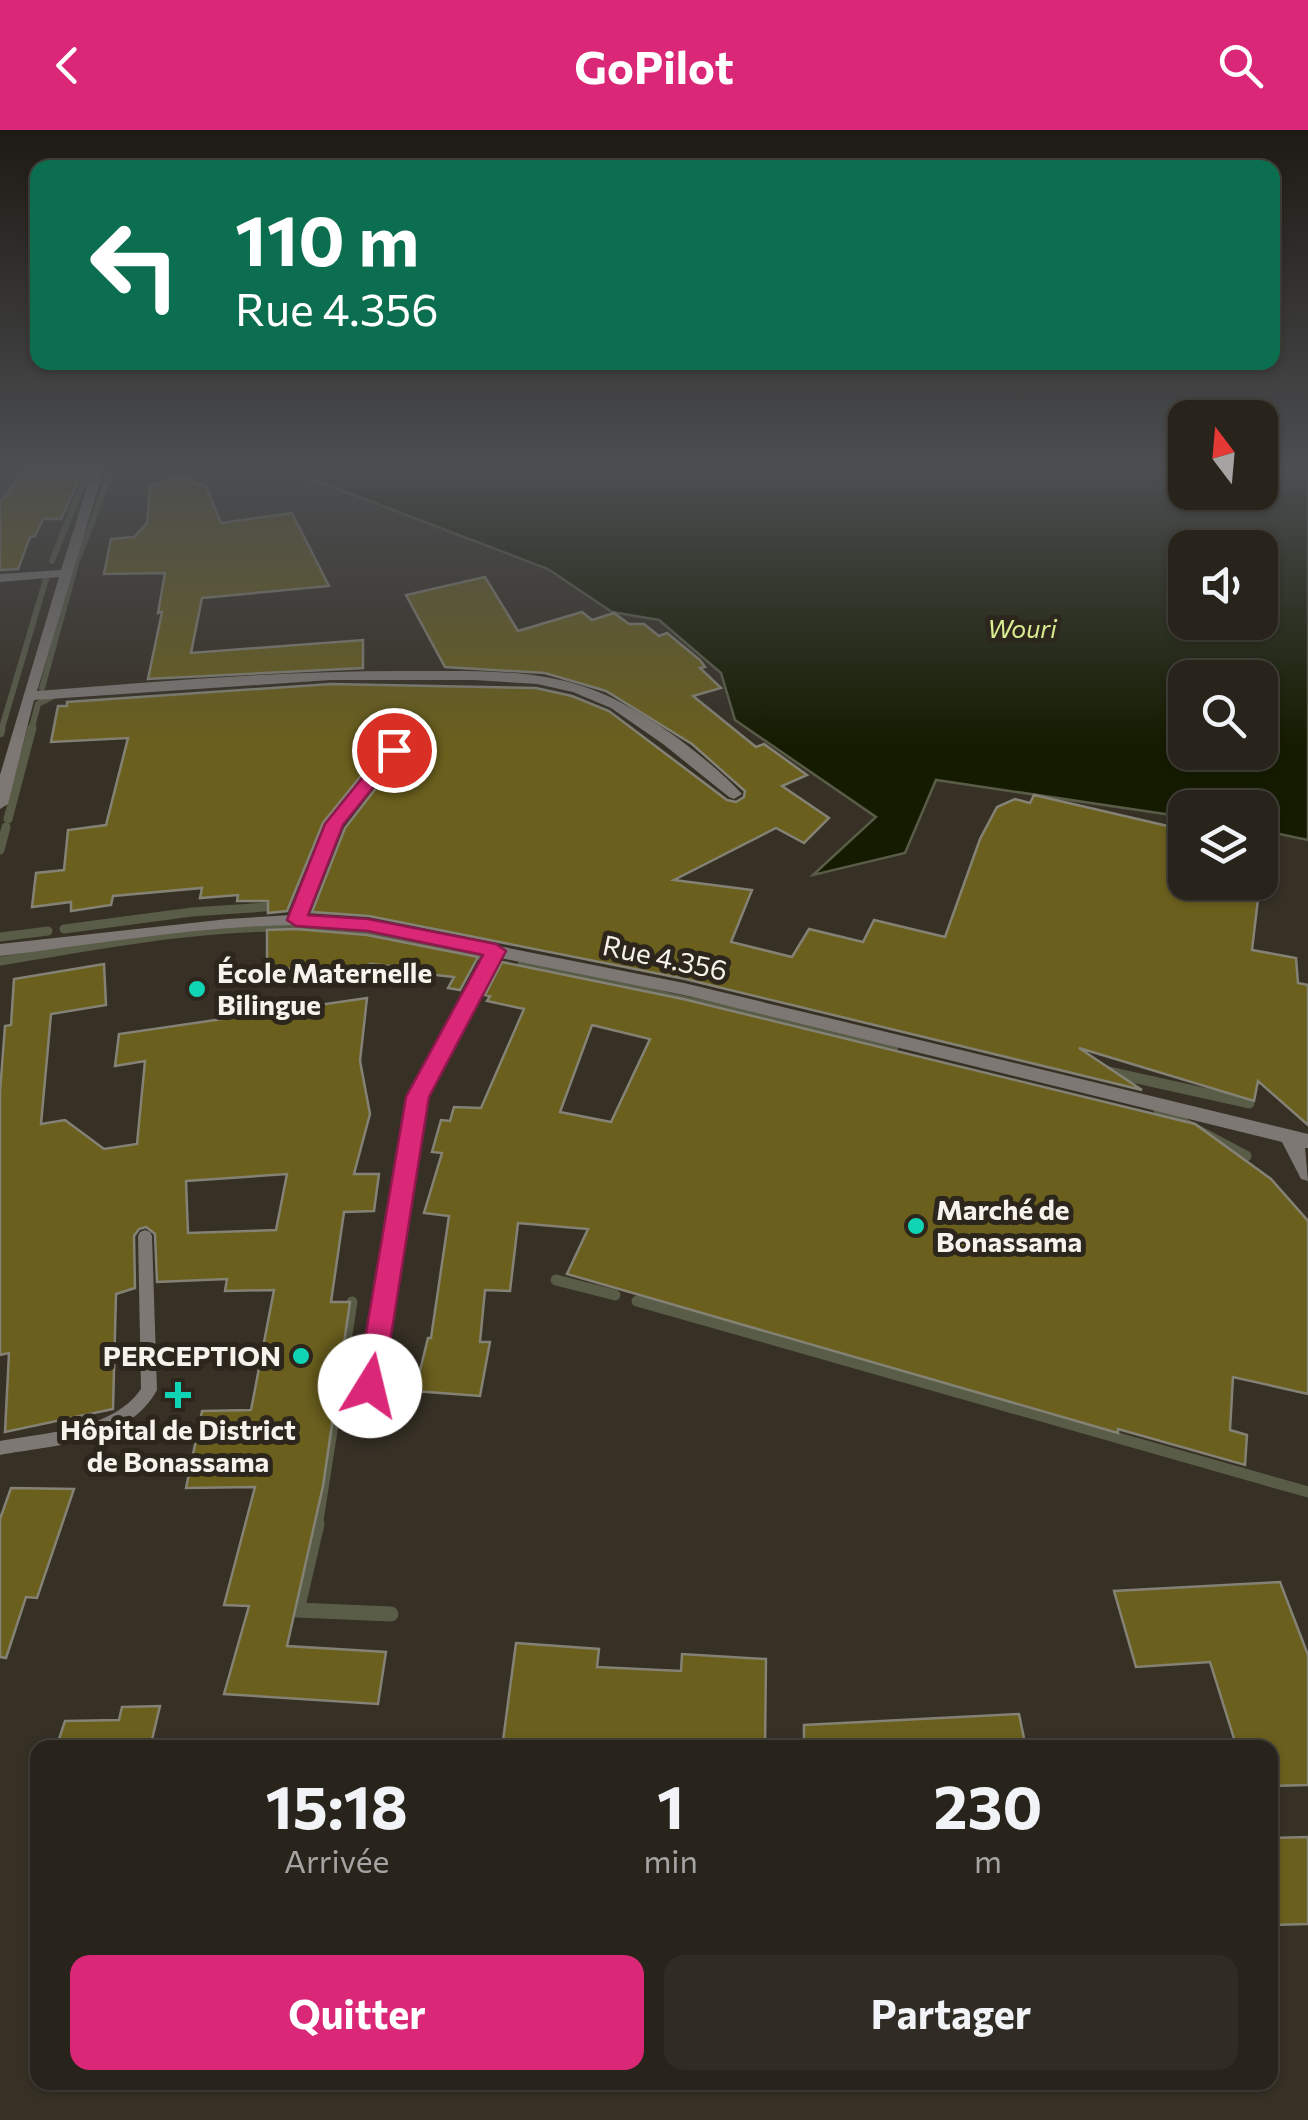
<!DOCTYPE html>
<html lang="fr">
<meta charset="utf-8">
<style>
:root{--surface:#28241c;--page:#302c25;--text:#f1f3f6;--muted:#a5a4a3;--line:#44413b;--accent:#db2777}
body{margin:0;font-family:Commissioner,sans-serif;background:var(--page);color:var(--text);height:100vh;display:flex;flex-direction:column;font-size:38px;white-space:nowrap}
*{box-sizing:border-box;margin:0}
p{font-size:32px;color:var(--muted)}
.icon{flex:none;width:55px;height:55px;fill:none;stroke:currentColor;stroke-width:2;stroke-linecap:round;stroke-linejoin:round}
.map{position:relative;flex:1;overflow:hidden}
.sheet{position:absolute;left:30px;top:1610px;width:1248px;height:350px;display:flex;flex-direction:column;background:var(--surface);border-radius:20px;box-shadow:0 2px 8px #0004,0 0 0 2px var(--line)}
.sheet>*{flex:none}
.guide{position:absolute;left:30px;top:30px;width:1250px;height:210px;border-radius:20px;box-shadow:0 2px 8px #0004,0 0 0 2px var(--line);background:#0b6e4f;color:#fff;overflow:hidden}
.needle{width:65px;rotate:344deg}
.tools{position:absolute;left:1168px;top:270px;display:grid;gap:20px}
.tools a{display:grid;place-items:center;width:110px;height:110px;border-radius:20px;background:var(--surface);box-shadow:0 2px 8px #0004,0 0 0 2px var(--line);font-size:50px}
.pin{position:absolute;display:grid;place-items:center;width:85px;height:85px;color:#fff;margin:-42px;border:5px solid #fff;border-radius:50%;box-shadow:0 2px 10px #0007}
.me{position:absolute;width:110px;margin:-55px;rotate:9deg;stroke-linejoin:round;filter:drop-shadow(0 0 8px #0008)}
.turn{display:flex;align-items:center;gap:35px;height:210px;padding:0 40px;font-size:45px}
.turn .icon{width:130px;height:130px;stroke-width:2.5}
.turn b{display:block;font-size:70px;line-height:85px}
.eta{display:flex;justify-content:space-evenly;align-items:center;height:170px;text-align:center}
.eta b{font-size:60px;font-weight:700;line-height:70px}
.primary-button{display:flex;gap:20px;margin-top:auto;padding:20px 40px}
.primary-button a{flex:1;height:115px;border-radius:20px;background:var(--accent);color:#fff;font-size:40px;font-weight:700;line-height:115px;text-align:center}
.primary-button a+a{background:var(--page);color:var(--text)}
header{display:flex;justify-content:space-between;align-items:center;height:130px;padding:0 40px;background:var(--accent);color:#fff;font-size:45px;font-weight:700}
.map>svg:first-child{display:block}
.water{fill:#151b00;stroke:#595c47;stroke-width:2.5;fill-rule:evenodd}
.lines{fill:none;stroke-linecap:round;stroke-linejoin:round}
.stream-far3{stroke:#595c47;stroke-width:6}
.stream-far2{stroke:#595c47;stroke-width:9}
.stream-far1{stroke:#595c47;stroke-width:11}
.stream{stroke:#595c47;stroke-width:15}
.building{fill:#6a5f1d;stroke:#848274;stroke-width:2.5;fill-rule:evenodd}
.service{fill:#7d7874;fill-rule:evenodd}
.minor{fill:#7d7874;fill-rule:evenodd}
.route{fill:#db2777;stroke:#8e194d;stroke-width:2.5}
.poi-dot{fill:#10d5b4;stroke:#2c261c;stroke-width:4}
.labels{text-anchor:middle;stroke-width:10;stroke-linejoin:round;paint-order:stroke}
.far-water-label{font-size:25px;font-style:italic;fill:#d9ec92;stroke:#2c261c}
.street-label{font-size:28px;fill:#f7f3ec;stroke:#2c261c}
.poi-label{font-size:28px;font-weight:bold;fill:#f7f3ec;stroke:#2c261c;text-anchor:start}
</style>
<header><svg class="icon" aria-label="back" viewBox="0 0 24 24"><path d="M15 5l-7 7 7 7"/></svg>GoPilot<svg class="icon" aria-label="search" viewBox="0 0 24 24"><circle cx="10" cy="10" r="6"/><path d="M15 15l6 6"/></svg></header>
<div class="map">
<svg width="1308" height="1990" viewBox="0 0 1308 1990">
<rect width="100%" height="100%" fill="#363025"/>
<path class="water" d="M283,338H1185V362H1260V338H1308V710L1260,700V678H1185V687L936,650L905,723L813,745L876,687L735,590L721,543L659,490L612,482L548,439ZM1185,418H1260V492H1185ZM1185,548H1260V622H1185Z"/>
<g class="lines">
<g class="stream-far3">
<polyline points="108,351 112,338"/>
<polyline points="78,429 106,355"/>
<polyline points="52,431 89,338"/>
<polyline points="42,558 76,434"/>
<polyline points="1,601 46,449"/>
<polyline points="31,601 38,574 57,564"/>
</g>
<g class="stream-far2">
<polyline points="0,603 1,598"/>
<polyline points="8,689 32,598"/>
<polyline points="0,720 6,697"/>
<polyline points="64,799 192,782 281,776"/>
<polyline points="0,807 48,801"/>
<path d="M0,831C96,816 192,796 290,797C356,798 422,813 487,827"/>
<polyline points="522,834 894,917"/>
<polyline points="1108,942 1120,945"/>
</g>
<g class="stream-far1">
<polyline points="1109,942 1249,973"/>
<polyline points="1159,980 1246,1026"/>
<polyline points="556,1150 615,1165"/>
<polyline points="637,1171 1308,1362"/>
<polyline points="317,1397 352,1172"/>
</g>
<polyline class="stream" points="317,1394 297,1480 391,1484"/>
</g>
<g class="building">
<polygon points="28,338 84,338 61,389 43,389 35,406 30,407 18,439 0,440 0,372"/>
<polygon points="179,346 206,357 221,393 292,383 329,456 202,468 191,523 363,510 363,538 148,549 162,482 158,483 165,443 104,444 111,409 134,407 147,393 150,357"/>
<polygon points="485,447 518,501 582,482 592,490 614,483 629,494 644,494 659,506 667,503 700,530 705,537 700,538 721,558 693,566 756,617 764,614 807,645 782,656 829,688 804,713 776,698 674,750 752,760 731,812 792,827 809,799 863,812 874,790 945,807 980,709 997,677 1015,669 1030,673 1034,665 1185,700 1185,752 1260,752 1252,820 1296,828 1298,853 1308,855 1308,995 1258,951 1254,971 1079,918 1142,960 685,849 369,786 312,782 345,698 404,622 396,613 386,615 323,693 287,781 268,783 268,771 237,771 238,765 200,768 202,758 113,766 111,775 71,781 71,772 32,777 36,743 64,740 68,700 106,695 128,608 51,612 58,576 67,576 67,572 331,554 536,558 572,566 609,581 727,670 736,672 744,667 745,661 692,614 606,561 545,543 445,537 406,465"/>
<polygon points="296,799 367,805 478,827 460,860 448,858 454,847 426,844 427,840 370,834 369,849 267,836 267,800"/>
<path d="M502,832L683,869L1195,994L1271,1049L1308,1091V1264L1233,1247L1230,1300L1247,1305L1245,1335L1118,1299V1303L567,1144L588,1099L518,1093L510,1161L485,1160L480,1212H490L480,1266L415,1261L428,1208H431L449,1086L424,1083L442,1023L432,1022L441,990L450,991L454,977L481,978L524,879L487,871L490,866L485,865ZM592,895L650,909L611,992L560,982Z"/>
<path d="M104,834L106,875L51,884L41,994L65,990L104,1019L137,1014L145,931L115,936L119,904L367,868L360,931L370,984L354,1044H379L374,1081L344,1082L331,1172H350L323,1356L287,1516L386,1522L378,1574L224,1564L249,1476L224,1475L255,1357L186,1358L202,1281L251,1280L274,1160L225,1161L227,1149L157,1152L155,1104L146,1097L139,1099L134,1106L135,1158L116,1164L113,1279L5,1302L9,1223L0,1225V962L5,896L11,895L14,849ZM287,1044L276,1100L188,1103L186,1051Z"/>
<polygon points="11,1358 74,1359 37,1468 26,1467 6,1528 0,1527 0,1389"/>
<polygon points="1280,1452 1308,1525 1308,1655 1270,1656 1270,1618 1237,1618 1210,1532 1136,1537 1114,1461"/>
<polygon points="516,1513 599,1519 597,1537 681,1541 682,1524 766,1529 765,1618 502,1618"/>
<polygon points="160,1576 150,1618 56,1618 65,1591 119,1590 122,1577"/>
<polygon points="1019,1584 1026,1618 804,1618 804,1595"/>
<polygon points="1308,1707 1308,1794 1270,1795 1270,1708"/>
</g>
<g class="lines">
<path class="service" d="M145,1100L150,1102L152,1106L157,1260C129,1313 53,1315 0,1325V1311C46,1302 112,1301 141,1259L138,1106L140,1102Z"/>
<g class="minor">
<path d="M93,338H104L37,561C164,551 291,540 418,541C474,541 532,539 585,557C635,573 706,625 742,664L734,669L729,667L663,614L611,578L573,562L537,554L474,550H331L34,570L8,674L0,679V645L59,447L0,452V444L61,440Z"/>
<path d="M394,616L401,620L342,696L307,785L368,790L684,853L1308,1004V1018H1305L1308,1051L1301,1049L1282,1012L684,865L500,828L428,967L382,1256L378,1263L370,1266L362,1263L358,1256L408,967L484,824C422,812 360,795 296,795C198,796 98,814 0,826V814L228,789L290,785L326,695L389,617Z"/>
</g>
</g>
<linearGradient id="sky" x2="0" y2="1"><stop stop-color="#1e1a14"/><stop offset="0.55" stop-color="#4c4e51"/><stop offset="1" stop-color="#4c4e51" stop-opacity="0"/></linearGradient>
<rect width="1308" height="617" fill="url(#sky)"/>
<polygon class="route" points="388,616 403,620 343,695 308,785 368,789 496,814 506,821 429,967 383,1256 379,1264 370,1267 361,1264 357,1256 406,967 483,825 368,801 296,796 287,790 325,694"/>
<g class="poi-dot">
<circle cx="197" cy="859" r="10"/>
<circle cx="916" cy="1096" r="10"/>
<circle cx="301" cy="1226" r="10"/>
<path d="M173 1250h10v10h10v10h-10v10h-10v-10h-10v-10h10z"/>
</g>
<g class="labels">
<g class="far-water-label">
<text x="1022" y="508">Wouri</text>
</g>
<g class="street-label">
<text transform="translate(665 828) rotate(12)" y="10">Rue 4.356</text>
</g>
<g class="poi-label">
<text x="217" y="853">École Maternelle<tspan x="217" dy="32">Bilingue</tspan></text>
<text x="936" y="1090">Marché de<tspan x="936" dy="32">Bonassama</tspan></text>
<text x="281" y="1236" text-anchor="end">PERCEPTION</text>
<text x="178" y="1310" text-anchor="middle">Hôpital de District<tspan x="178" dy="32">de Bonassama</tspan></text>
</g>
</g>
</svg>
<div class="tools">
<a><svg class="needle" viewBox="-14 -14 28 28"><path d="M0-13l5 13h-10z" fill="#e53935"/><path d="M0 13l5-13h-10z" fill="#a5a4a3"/></svg></a>
<a><svg class="icon" aria-label="sound" viewBox="0 0 24 24"><path d="M4 9h4l5-4v14l-5-4H4zM17 9q2 3 0 6"/></svg></a>
<a><svg class="icon" aria-label="search" viewBox="0 0 24 24"><circle cx="10" cy="10" r="6"/><path d="M15 15l6 6"/></svg></a>
<a><svg class="icon" aria-label="layers" viewBox="0 0 24 24"><path d="M12 4l9 5-9 5-9-5zM3 14l9 5 9-5"/></svg></a>
</div>
<div class="pin" style="left:394px;top:620px;background:#d93025"><svg class="icon" aria-label="arrive" viewBox="0 0 24 24"><path d="M6 21V4h12l-3 4 3 4H6"/></svg></div>
<svg class="me" style="left:370px;top:1256px" viewBox="-20 -20 40 40"><circle r="19" fill="#fff"/><path d="M0-13L10 11 0 6-10 11z" fill="#db2777"/></svg>
<div class="guide">
<div class="turn"><svg class="icon" aria-label="left" viewBox="0 0 24 24"><path d="M17 20v-9H6M10 6l-5 5 5 5"/></svg><div><b>110 m</b>Rue 4.356</div></div>
</div>
<section class="sheet">
<div class="eta">
<div><b>15:18</b><p>Arrivée</p></div>
<div><b>1</b><p>min</p></div>
<div><b>230</b><p>m</p></div>
</div>
<div class="primary-button"><a>Quitter</a><a>Partager</a></div>
</section>
</div>
